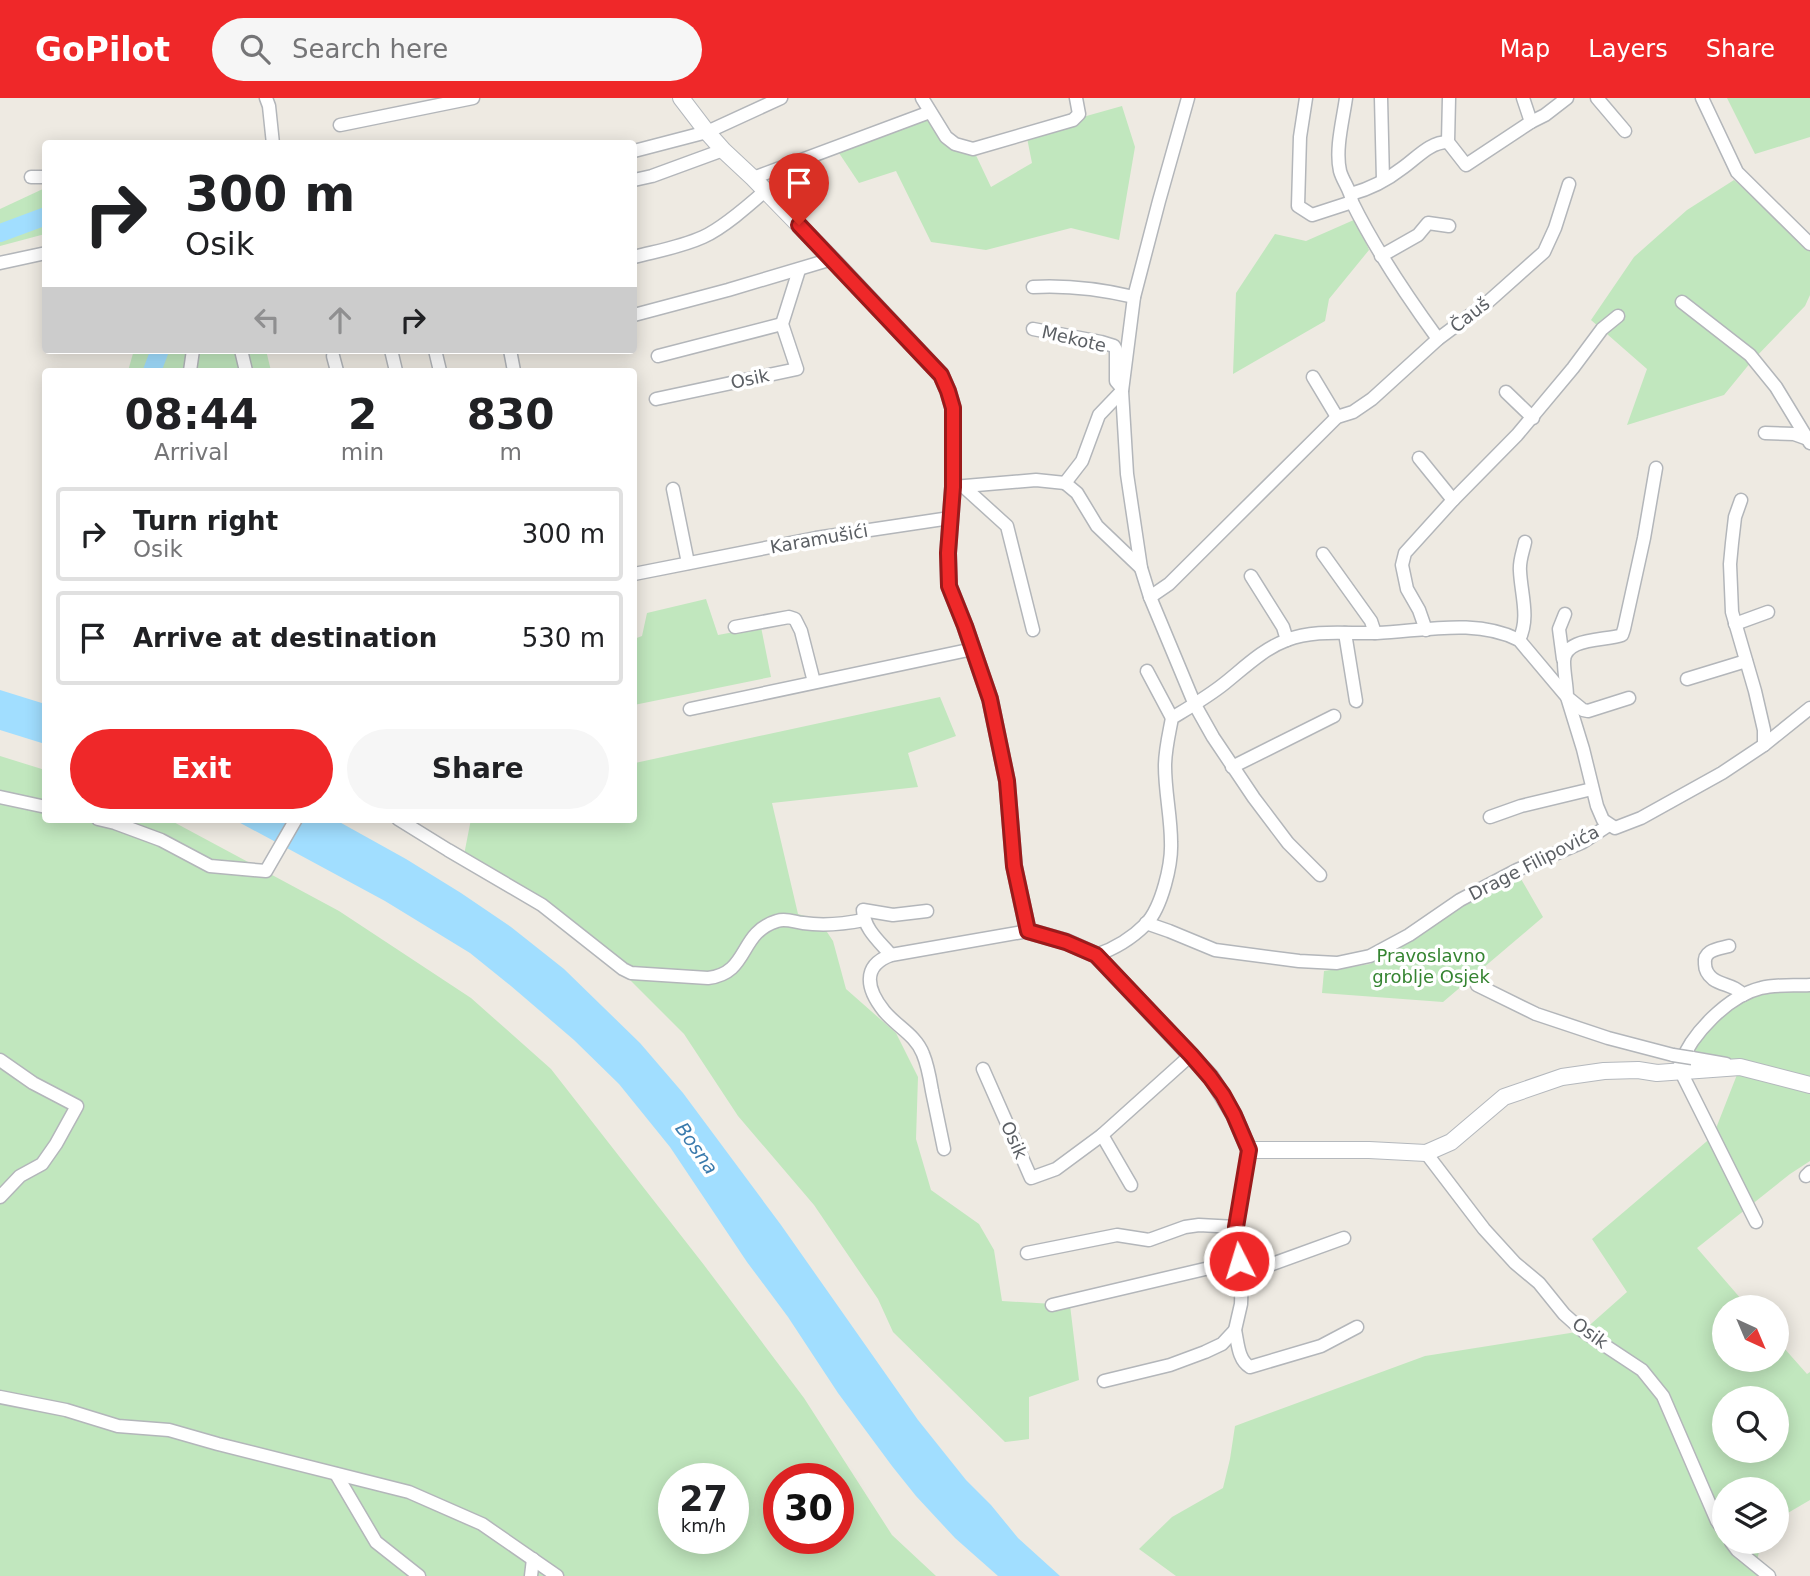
<!DOCTYPE html>
<meta charset="utf-8">
<style>
:root{--surface:#fff;--page:#f6f6f6;--text:#202124;--muted:#757577;--line:#e0e0e0;--accent:#ef2829}
body{margin:0;font-family:"DejaVu Sans",sans-serif;background:var(--page);color:var(--text);height:100vh;display:flex;flex-direction:column;font-size:26px;white-space:nowrap}
*{box-sizing:border-box;margin:0}
p{font-size:23px;color:var(--muted)}
.icon{flex:none;width:38px;height:38px;fill:none;stroke:currentColor;stroke-width:2;stroke-linecap:round;stroke-linejoin:round}
.map{position:relative;flex:1;overflow:hidden}
.side{position:absolute;left:42px;top:270px;width:595px;height:455px;display:flex;flex-direction:column;background:var(--surface);border-radius:7px;box-shadow:0 4px 18px #0003}
.side>*{flex:none}
.banner{position:absolute;left:42px;top:42px;width:595px;height:214px;border-radius:7px;box-shadow:0 4px 18px #0003;background:#fff;color:var(--text);overflow:hidden}
.needle{width:46px;rotate:136deg}
.tools{position:absolute;left:1712px;top:1197px;display:grid;gap:14px}
.tools a{display:grid;place-items:center;width:77px;height:77px;border-radius:50%;background:var(--surface);box-shadow:0 4px 18px #0003;font-size:35px}
.speed{position:absolute;left:658px;top:1365px;display:flex;gap:14px;font-size:35px;font-weight:700;text-align:center}
.speed>*{display:grid;place-content:center;width:91px;height:91px;border-radius:50%;background:var(--surface);box-shadow:0 4px 18px #0003;line-height:1}
.speed small{font-size:18px;font-weight:400}
.speed .limit{border:10px solid #d22;background:#fff;color:#111}
.pin{position:absolute;display:grid;place-items:center;width:60px;height:60px;color:#fff;margin:-72px -30px;border-radius:50% 50% 50% 0;rotate:-45deg;box-shadow:0 0 7px #0007}
.pin .icon{rotate:45deg}
.me{position:absolute;width:77px;margin:-38px;rotate:355deg;stroke-linejoin:round;filter:drop-shadow(0 0 5px #0008)}
.turn{display:flex;align-items:center;gap:24px;height:147px;padding:0 28px;font-size:32px}
.turn .icon{width:91px;height:91px;stroke-width:2.5}
.turn b{display:block;font-size:49px;line-height:60px}
.lanes{display:flex;align-items:center;height:66px;padding:0 28px;background:#0003;justify-content:center;gap:35px;direction:ltr}
.lanes .off{opacity:.35}
.eta{display:flex;justify-content:space-evenly;align-items:center;height:119px;text-align:center}
.eta b{font-size:42px;font-weight:700;line-height:49px}
.button{display:flex;gap:14px;margin-top:auto;padding:14px 28px}
.button a{flex:1;height:80px;border-radius:42px;background:var(--accent);color:#fff;font-size:28px;font-weight:700;line-height:80px;text-align:center}
.button a+a{background:var(--page);color:var(--text)}
ul{padding:0;list-style:none}
li{display:flex;align-items:center;gap:21px;height:94px;margin:0 14px 10px;padding:0 14px;border:4px solid var(--line);border-radius:7px}
li div{flex:1}
li b{display:block;font-size:26px}
li em{font-style:normal}
header{display:flex;align-items:center;gap:42px;box-sizing:border-box;height:98px;padding:0 35px;background:var(--accent);color:#fff}
header strong{font-size:33px}
nav{display:flex;gap:38px;margin-inline-start:auto;font-size:24px}
.search{width:490px;height:63px;background:var(--page);display:flex;align-items:center;gap:18px;box-sizing:border-box;padding:0 24px;border-radius:38px;color:var(--muted);font-size:26px}
.map>svg:first-child{display:block}
.green{fill:#c1e7be;fill-rule:evenodd}
.water{fill:#a1deff}
.lines{fill:none;stroke-linecap:round;stroke-linejoin:round}
.river{stroke:#a1deff;stroke-width:18}
.minor-casing{stroke:#b3b6ba;stroke-width:15}
.secondary-casing{stroke:#b4b8bd;stroke-width:18}
.minor{stroke:#fff;stroke-width:12}
.secondary{stroke:#fff;stroke-width:16}
.minor-bridge-casing{stroke:#b3b6ba;stroke-width:15;stroke-linecap:butt}
.minor-bridge{stroke:#fff;stroke-width:12}
.route-casing{stroke:#9b1a1b;stroke-width:18}
.route{stroke:#ef2829;stroke-width:12}
.labels{text-anchor:middle;stroke-width:7;stroke-linejoin:round;paint-order:stroke}
.street-label{font-size:18px;fill:#5b5f64;stroke:#fff}
.park-label{font-size:18px;fill:#358431;stroke:#fff}
.water-label{font-size:19px;font-style:italic;fill:#397aac;stroke:#fff}
</style>
<header>
<strong>GoPilot</strong>
<div class="search"><svg class="icon" aria-label="search" viewBox="0 0 24 24"><circle cx="10" cy="10" r="6"/><path d="M15 15l6 6"/></svg>Search here</div>
<nav><a>Map</a><a>Layers</a><a>Share</a></nav>
</header>
<div class="map">
<svg width="1810" height="1478" viewBox="0 0 1810 1478">
<rect width="100%" height="100%" fill="#eeeae2"/>
<g class="green">
<polygon points="1727,0 1810,0 1810,39 1755,56"/>
<polygon points="1122,8 1135,49 1119,142 1071,130 986,152 931,144 896,73 859,85 839,55 930,14 947,39 973,51 991,89 1032,65 1026,35"/>
<polygon points="1734,82 1810,148 1810,197 1805,208 1751,264 1724,297 1627,327 1647,271 1591,222 1634,159 1687,112"/>
<polygon points="45,90 45,136 0,148 0,111"/>
<polygon points="1356,121 1369,152 1329,201 1325,223 1233,276 1236,195 1275,136 1306,143"/>
<polygon points="134,252 266,252 271,273 128,273"/>
<polygon points="706,501 718,537 761,529 771,579 634,607 634,541 642,538 647,515"/>
<polygon points="940,599 956,638 908,655 918,689 772,705 798,816 819,822 833,843 846,891 896,935 918,979 916,1041 931,1092 979,1126 994,1152 1002,1203 1070,1207 1079,1282 1029,1299 1029,1341 1005,1344 893,1234 878,1201 814,1107 738,1018 684,936 622,874 540,803 464,757 471,721 634,721 634,663 635,665"/>
<path d="M0,658L45,672L46,721H168L339,813L471,900L551,971L704,1167L804,1300L892,1437L936,1478H0ZM674,1381H733V1440H674ZM779,1381H838V1440H779Z"/>
<polygon points="1517,774 1543,819 1443,904 1322,895 1324,873 1370,866"/>
<path d="M1810,887V1063L1790,1076L1697,1150L1748,1209H1724V1262H1776V1241L1807,1276L1810,1274V1402L1776,1422V1391H1724V1444H1761L1756,1468L1762,1478H1176L1139,1451L1172,1419L1223,1390L1230,1361L1235,1328L1425,1258L1583,1233L1627,1194L1592,1141L1713,1038L1740,969L1684,955L1743,897ZM1724,1300H1776V1353H1724Z"/>
</g>
<g class="water">
<polygon points="0,592 45,606 45,646 0,632"/>
<polygon points="233,721 334,721 406,761 461,795 511,829 564,871 640,945 683,995 781,1127 918,1322 966,1382 991,1407 1018,1440 1060,1478 998,1478 955,1440 916,1398 892,1368 838,1295 788,1219 747,1164 670,1049 619,986 574,942 511,888 470,855 385,803"/>
</g>
<g class="lines">
<g class="river">
<polyline points="0,135 46,118"/>
<polyline points="152,273 160,252"/>
</g>
<g class="minor-casing">
<g id="minor">
<polyline points="266,0 269,8 273,46"/>
<polyline points="922,0 946,39 955,46 973,51 1073,22 1079,16 1076,0"/>
<polyline points="1188,0 1159,103 1134,199 1122,293 1127,376 1141,470 1150,499 1195,607 1213,639 1254,700 1288,745 1320,777"/>
<polyline points="1306,0 1300,39 1298,108 1312,117 1352,104"/>
<path d="M1346,0C1343,22 1335,51 1340,73C1343,84 1351,92 1352,104C1376,153 1406,197 1438,241"/>
<polyline points="1381,0 1383,82"/>
<polyline points="1449,0 1448,44 1466,67 1531,24 1545,17 1567,0"/>
<polyline points="1523,0 1531,24"/>
<polyline points="1597,0 1625,33"/>
<polyline points="1702,0 1737,74 1810,146"/>
<polyline points="340,27 473,0"/>
<polyline points="634,53 707,34 781,0"/>
<polyline points="31,79 46,79"/>
<polyline points="753,80 930,14"/>
<polyline points="634,82 652,78 723,52"/>
<path d="M1351,96C1369,91 1387,82 1401,71C1416,61 1429,44 1448,44"/>
<polyline points="1381,158 1418,137 1428,125 1449,128"/>
<path d="M634,159C657,153 681,149 703,139C723,130 748,108 765,93"/>
<polyline points="0,165 46,155"/>
<path d="M1033,189C1068,187 1100,191 1134,199"/>
<polyline points="1682,204 1750,257 1776,289 1810,345"/>
<polyline points="634,217 728,192 832,161"/>
<polyline points="1033,231 1101,244 1114,248 1116,252 1116,283 1122,290"/>
<polyline points="241,252 246,273"/>
<polyline points="391,252 396,273"/>
<polyline points="435,252 440,273"/>
<polyline points="510,252 514,273"/>
<polyline points="333,258 337,273"/>
<polyline points="658,258 782,226"/>
<polyline points="190,273 193,252"/>
<polyline points="1313,279 1337,319"/>
<polyline points="1506,294 1533,320"/>
<polyline points="656,301 797,271 782,226 799,172"/>
<polyline points="1765,335 1794,336 1808,341"/>
<polyline points="1419,360 1453,402"/>
<polyline points="1065,385 1077,395 1097,428 1141,470"/>
<polyline points="953,389 1036,382 1065,385 1082,363 1099,317 1122,293"/>
<polyline points="964,389 1007,428 1033,532"/>
<polyline points="673,391 688,465"/>
<polyline points="1741,402 1735,419 1732,445 1730,466 1732,514 1755,593 1764,632 1764,647"/>
<polyline points="1323,456 1371,523 1375,535"/>
<polyline points="634,476 816,440 950,420"/>
<polyline points="1251,478 1283,529 1287,542"/>
<polyline points="1150,499 1169,486 1337,319 1353,314 1372,301 1438,241 1489,203 1544,154 1555,130 1569,86"/>
<polyline points="1735,526 1768,514"/>
<polyline points="735,529 789,519 795,521 801,533 814,584"/>
<polyline points="1426,532 1419,512 1407,491 1402,467 1405,455 1453,402 1517,337 1573,270 1602,231 1618,218"/>
<polyline points="1345,535 1356,603"/>
<path d="M1519,542C1530,520 1521,496 1520,473C1519,463 1523,454 1525,444"/>
<polyline points="1563,561 1559,531 1565,516"/>
<polyline points="1147,573 1172,620"/>
<polyline points="1687,581 1746,563"/>
<path d="M1629,600L1588,613L1583,612L1567,599C1567,587 1564,576 1564,564C1563,539 1606,543 1622,537L1624,531L1644,440L1656,370"/>
<polyline points="690,611 973,551"/>
<polyline points="1232,669 1334,618"/>
<polyline points="0,699 46,709"/>
<polyline points="1490,719 1521,708 1592,691"/>
<polyline points="98,721 115,725 161,742 210,768 266,773 296,721"/>
<path d="M398,721L448,752L542,807L623,871L631,875L708,880C750,875 738,835 777,823C786,820 794,824 803,825C824,828 844,826 864,822"/>
<polyline points="1146,825 1169,833 1215,852 1299,863 1337,865 1370,858 1409,837 1460,802 1517,772 1583,744 1609,727"/>
<path d="M1729,848C1718,851 1703,852 1705,866C1705,873 1708,877 1713,881C1723,888 1735,887 1743,897"/>
<path d="M891,857C879,843 864,831 863,812L893,817L927,813"/>
<path d="M1096,857C1114,851 1132,840 1146,826C1162,809 1172,766 1171,744C1171,719 1165,694 1165,668C1165,652 1169,636 1172,620C1190,609 1209,598 1225,585C1245,569 1263,551 1287,542C1315,531 1347,536 1377,535C1423,533 1476,520 1519,542L1567,599L1583,651L1597,708L1603,722L1615,730L1641,720L1722,675L1764,647L1810,610"/>
<polyline points="1477,887 1536,916 1608,940 1673,957"/>
<polyline points="1692,960 1726,966"/>
<polyline points="0,962 33,985 77,1008 56,1046 42,1066 20,1078 0,1099"/>
<path d="M1680,967C1691,936 1728,898 1761,890C1776,886 1794,888 1810,887"/>
<polyline points="983,971 1031,1080 1056,1071 1102,1037 1191,957"/>
<polyline points="1681,974 1756,1124"/>
<polyline points="1102,1037 1131,1087"/>
<path d="M944,1051C940,1032 936,1013 932,993C930,981 928,968 923,956C916,937 896,928 884,913C867,892 861,868 891,857L1028,833"/>
<polyline points="1426,1055 1484,1131 1515,1165 1539,1185 1564,1216 1583,1233 1642,1272 1663,1298 1717,1423 1724,1433"/>
<polyline points="1806,1078 1810,1074"/>
<polyline points="1027,1155 1117,1137 1149,1142 1185,1129 1199,1127 1236,1129"/>
<polyline points="1242,1177 1344,1140"/>
<polyline points="1052,1207 1239,1163"/>
<path d="M1235,1232C1238,1245 1238,1262 1250,1269L1321,1248L1357,1229"/>
<polyline points="1104,1283 1170,1267 1205,1254 1222,1246 1235,1232 1241,1206 1242,1177 1236,1129 1249,1052"/>
<polyline points="0,1299 66,1312 118,1328 169,1332 218,1346 409,1394 482,1426 557,1478"/>
<polyline points="336,1376 376,1444 419,1478"/>
<polyline points="1731,1444 1737,1452 1769,1478"/>
<polyline points="531,1478 533,1461"/>
</g>
</g>
<g class="secondary-casing">
<polyline id="secondary" points="681,0 707,34 723,52 753,80 832,161 941,277 948,293 953,310 953,389 948,455 949,488 965,528 990,601 1007,683 1014,768 1028,833 1067,844 1096,857 1211,979 1234,1017 1249,1052 1369,1052 1426,1055 1451,1044 1504,999 1562,979 1604,973 1638,972 1657,975 1740,969 1810,987"/>
</g>
<use href="#minor" class="minor"/>
<use href="#secondary" class="secondary"/>
<g class="minor-bridge-casing">
<polyline id="minor-bridge" points="1673,957 1692,960"/>
</g>
<use href="#minor-bridge" class="minor-bridge"/>
</g>
<g class="lines">
<g class="route-casing">
<polyline id="route" points="799,127 941,277 948,293 953,310 953,389 948,455 949,488 965,528 990,601 1007,683 1014,768 1028,833 1066,844 1096,857 1191,957 1210,979 1223,997 1234,1017 1249,1052 1236,1129 1239,1163"/>
</g>
<use href="#route" class="route"/>
</g>
<g class="labels">
<g class="street-label">
<text transform="translate(1470 217) rotate(-38)" y="6">Čauš</text>
<text transform="translate(1074 241) rotate(13)" y="6">Mekote</text>
<text transform="translate(750 281) rotate(-12)" y="6">Osik</text>
<text transform="translate(819 441) rotate(-10)" y="6">Karamušići</text>
<text transform="translate(1534 765) rotate(-27)" y="6">Drage Filipovića</text>
<text transform="translate(1014 1042) rotate(66)" y="6">Osik</text>
<text transform="translate(1590 1235) rotate(36)" y="6">Osik</text>
</g>
<g class="park-label">
<text x="1431" y="864">Pravoslavno<tspan x="1431" dy="21">groblje Osjek</tspan></text>
</g>
<g class="water-label">
<text transform="translate(697 1050) rotate(55)" y="7">Bosna</text>
</g>
</g>
</svg>
<div class="tools">
<a><svg class="needle" viewBox="-14 -14 28 28"><path d="M0-13l5 13h-10z" fill="#e53935"/><path d="M0 13l5-13h-10z" fill="#757577"/></svg></a>
<a><svg class="icon" aria-label="search" viewBox="0 0 24 24"><circle cx="10" cy="10" r="6"/><path d="M15 15l6 6"/></svg></a>
<a><svg class="icon" aria-label="layers" viewBox="0 0 24 24"><path d="M12 4l9 5-9 5-9-5zM3 14l9 5 9-5"/></svg></a>
</div>
<div class="speed"><div>27<small>km/h</small></div><div class="limit">30</div></div>
<div class="pin" style="left:799px;top:127px;background:#d93025"><svg class="icon" aria-label="arrive" viewBox="0 0 24 24"><path d="M6 21V4h12l-3 4 3 4H6"/></svg></div>
<svg class="me" style="left:1239px;top:1163px" viewBox="-20 -20 40 40"><circle r="17" fill="#ef2829" stroke="#fff" stroke-width="3"/><path d="M0-11L8 9 0 5-8 9z" fill="#fff"/></svg>
<div class="banner">
<div class="turn"><svg class="icon" aria-label="right" viewBox="0 0 24 24"><path d="M7 20v-9h11M14 6l5 5-5 5"/></svg><div><b>300 m</b>Osik</div></div>
<div class="lanes"><svg class="icon off" aria-label="left" viewBox="0 0 24 24"><path d="M17 20v-9H6M10 6l-5 5 5 5"/></svg><svg class="icon off" aria-label="ahead" viewBox="0 0 24 24"><path d="M12 20V5M6 11l6-6 6 6"/></svg><svg class="icon" aria-label="right" viewBox="0 0 24 24"><path d="M7 20v-9h11M14 6l5 5-5 5"/></svg></div>
</div>
<section class="side">
<div class="eta">
<div><b>08:44</b><p>Arrival</p></div>
<div><b>2</b><p>min</p></div>
<div><b>830</b><p>m</p></div>
</div>
<ul>
<li><svg class="icon" aria-label="right" viewBox="0 0 24 24"><path d="M7 20v-9h11M14 6l5 5-5 5"/></svg><div><b>Turn right</b><p>Osik</p></div><em>300 m</em></li>
<li><svg class="icon" aria-label="arrive" viewBox="0 0 24 24"><path d="M6 21V4h12l-3 4 3 4H6"/></svg><div><b>Arrive at destination</b></div><em>530 m</em></li>
</ul>
<div class="button"><a>Exit</a><a>Share</a></div>
</section>
</div>
